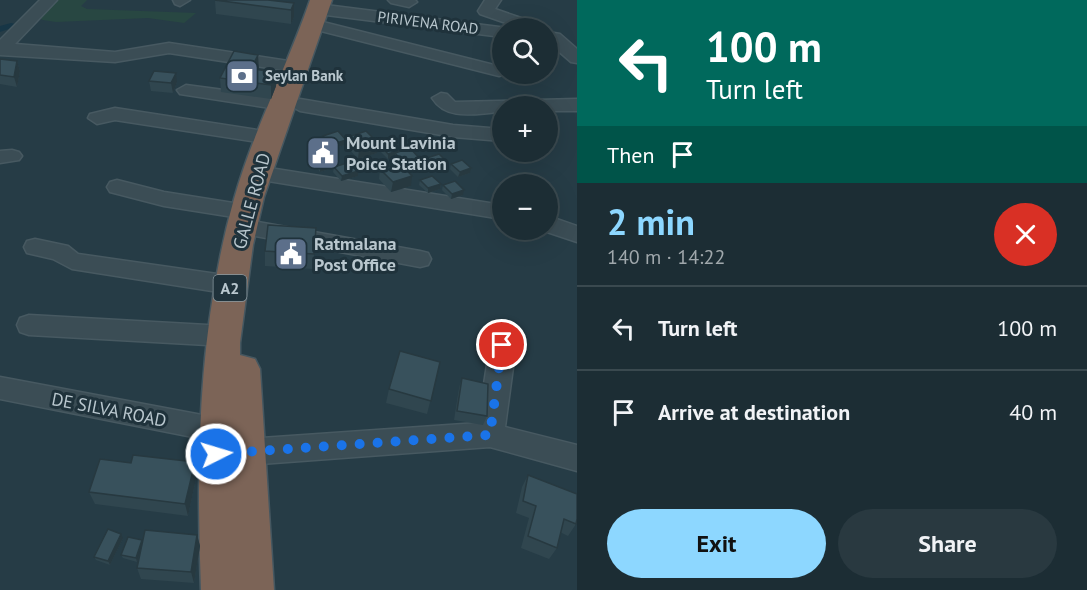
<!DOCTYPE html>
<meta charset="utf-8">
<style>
:root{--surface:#1c2d34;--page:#293940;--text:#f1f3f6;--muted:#a0a8ac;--line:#3a494f;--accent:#8dd7ff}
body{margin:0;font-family:"PT Sans",sans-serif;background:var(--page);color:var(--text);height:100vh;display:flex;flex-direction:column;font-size:22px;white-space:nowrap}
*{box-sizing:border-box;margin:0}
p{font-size:20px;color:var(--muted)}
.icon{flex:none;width:33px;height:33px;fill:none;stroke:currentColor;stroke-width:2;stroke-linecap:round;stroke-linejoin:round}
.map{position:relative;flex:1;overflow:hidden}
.details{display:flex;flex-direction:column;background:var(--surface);width:510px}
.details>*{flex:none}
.guide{background:#00695c;color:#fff;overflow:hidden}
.fabs{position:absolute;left:492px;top:18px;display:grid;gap:12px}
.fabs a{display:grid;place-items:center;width:66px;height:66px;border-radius:50%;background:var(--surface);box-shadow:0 6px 24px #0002,0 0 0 2px var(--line);font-size:30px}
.pin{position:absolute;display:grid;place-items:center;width:51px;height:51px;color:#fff;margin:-26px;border:3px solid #fff;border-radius:50%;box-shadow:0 2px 6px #0007}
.me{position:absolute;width:66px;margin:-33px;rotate:85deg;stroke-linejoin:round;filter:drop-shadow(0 0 4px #0008)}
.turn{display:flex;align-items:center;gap:21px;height:126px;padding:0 30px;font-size:27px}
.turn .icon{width:78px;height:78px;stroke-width:2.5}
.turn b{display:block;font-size:42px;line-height:51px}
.then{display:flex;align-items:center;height:57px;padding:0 30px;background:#0003;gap:12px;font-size:22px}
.round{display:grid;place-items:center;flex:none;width:63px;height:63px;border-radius:32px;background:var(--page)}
.summary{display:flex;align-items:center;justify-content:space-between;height:102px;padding:0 30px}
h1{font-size:36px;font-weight:700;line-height:45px;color:var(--accent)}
.cta{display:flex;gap:12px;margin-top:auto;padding:12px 30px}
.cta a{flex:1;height:69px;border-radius:36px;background:var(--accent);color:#111;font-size:24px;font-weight:700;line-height:69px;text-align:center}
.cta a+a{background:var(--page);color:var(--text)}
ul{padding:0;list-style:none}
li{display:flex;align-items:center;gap:18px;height:84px;padding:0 30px;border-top:2px solid var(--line)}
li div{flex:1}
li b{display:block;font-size:22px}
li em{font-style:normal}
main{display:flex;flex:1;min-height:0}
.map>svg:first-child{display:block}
.green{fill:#284742}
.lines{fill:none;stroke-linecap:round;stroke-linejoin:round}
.canal{fill:#173646;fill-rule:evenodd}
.minor-casing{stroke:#475961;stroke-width:3}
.highway-casing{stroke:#455760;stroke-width:3}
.minor{fill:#3b4d55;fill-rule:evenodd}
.highway{fill:#7c6457;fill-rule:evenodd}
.wall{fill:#30464f}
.shaded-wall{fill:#273940}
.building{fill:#38515c;stroke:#273940;stroke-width:1.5}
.route{stroke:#1a73e8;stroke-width:10;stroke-dasharray:0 18}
.labels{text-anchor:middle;stroke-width:6;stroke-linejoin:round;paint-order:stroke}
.far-street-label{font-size:15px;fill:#b9c7ce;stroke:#1f323b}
.far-poi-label{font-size:15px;font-weight:bold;fill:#b9c7ce;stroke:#1f323b;text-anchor:start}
.shield{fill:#1f323b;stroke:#8b9aa2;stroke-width:1.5}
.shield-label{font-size:16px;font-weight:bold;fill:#b9c7ce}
.poi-label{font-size:18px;font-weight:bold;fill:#b9c7ce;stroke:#1f323b;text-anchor:start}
.street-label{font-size:18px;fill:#b9c7ce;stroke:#1f323b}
</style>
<main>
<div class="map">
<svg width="577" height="590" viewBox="0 0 577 590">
<rect width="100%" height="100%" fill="#263c46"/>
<polygon class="green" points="54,0 87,0 81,6 87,9 196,13 184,23 148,18 56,22 43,20 37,17"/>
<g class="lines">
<polygon class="canal" points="11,23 21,25 0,32 0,26"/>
<g class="minor-casing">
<g id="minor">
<polygon points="40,0 57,0 15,44 115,52 169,43 295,62 304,67 295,72 169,53 115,62 0,55 0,40"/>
<polygon points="173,0 190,0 180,6 175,4"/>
<polygon points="388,0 415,0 417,2 409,7 391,3"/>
<polygon points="485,0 501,0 495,9 521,18 523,21 521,28 502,28 502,37 318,14 310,9 318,4 507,28 506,23 480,14 478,11"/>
<polygon points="323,22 502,67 502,74 506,74 499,76 317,30 315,27"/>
<polygon points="554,33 560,34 577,49 577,63 571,62 548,42 548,34"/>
<polygon points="186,85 283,98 292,103 300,99 453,125 502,129 502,141 453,137 300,111 291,106 283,110 180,94 177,90"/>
<path d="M441,93L447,94L455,102L577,99V111H548V106H502V112C477,113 447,122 432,98Z"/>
<polygon points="115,108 270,132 277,134 280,138 277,142 270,144 115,120 97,124 88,118 90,114"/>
<polygon points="12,150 19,152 22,156 19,160 0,163 0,151"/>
<polygon points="257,166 502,205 502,219 250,178 247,173 250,168"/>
<polygon points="117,180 164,192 246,205 254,207 257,212 254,217 246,219 164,206 110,192 107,187 110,182"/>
<polygon points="548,216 577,226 577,242 541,230 548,230"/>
<polygon points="258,222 420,251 428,253 431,259 428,265 420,267 250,235 247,230 250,225"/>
<polygon points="35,239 68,246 78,254 231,276 239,279 243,285 239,291 231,294 72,269 53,259 27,253 24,247 27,241"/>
<polygon points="29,315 225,326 234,329 238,336 234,343 225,346 29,335 20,332 17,325 20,318"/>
<polygon points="503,335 512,338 516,345 505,427 577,445 577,471 490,447 232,466 222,462 218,453 222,444 232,440 478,423 490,345 494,338"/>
<polygon points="0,377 218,418 228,421 232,430 228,439 218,442 0,399"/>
</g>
</g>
<g class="highway-casing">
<path id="highway" d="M310,0H332L264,197L253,245L240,343V355L255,359L260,369L274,590H201C196,458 198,327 234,199C253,131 287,67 310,0Z"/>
</g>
<use href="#minor" class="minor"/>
<use href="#highway" class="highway"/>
</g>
<g class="wall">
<polygon points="215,1 294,3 294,17 291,24 216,14"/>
<polygon points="0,59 17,61 20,71 17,87 0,84"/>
<polygon points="259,69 258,70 276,72 276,86 271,99 221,92 220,78"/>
<polygon points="149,81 177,82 173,93 151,91"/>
<polygon points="323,136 345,145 330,149 322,141"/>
<polygon points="348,137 378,143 377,153 358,159 347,147"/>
<polygon points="381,146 419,158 418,163 404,167 411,186 391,192 379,179 380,169 399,163 394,158 395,157 388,159 380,151"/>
<polygon points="313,157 337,162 336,166 358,176 341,181 333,172 334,168 320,172 313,162"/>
<polygon points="427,158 446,167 435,171 427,163"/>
<polygon points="360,161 376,165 375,170 366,173 360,166"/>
<polygon points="451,164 470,173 458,177 450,169"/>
<polygon points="420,180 441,184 440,189 428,193 419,185"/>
<polygon points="443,185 463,195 451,199 442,190"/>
<polygon points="315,242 313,269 265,266 265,251"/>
<polygon points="440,362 427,414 386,403 389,389"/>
<polygon points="462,378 487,416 483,425 454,420 459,388"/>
<polygon points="197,474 188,516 95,504 89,492"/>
<polygon points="528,475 576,524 568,536 560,532 557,548 549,559 521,548 529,518 516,513 522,487"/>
<polygon points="197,535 200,546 194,583 141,579 137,568 140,554 137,562 123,558 121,555 142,542"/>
<polygon points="123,538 110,565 96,560 94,557"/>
</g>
<g class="shaded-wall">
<polygon points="294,3 294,17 291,24 291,10"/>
<polygon points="258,55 259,69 252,83 251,69"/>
<polygon points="17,61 20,71 17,87 14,77"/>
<polygon points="276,72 276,86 271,99 271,85"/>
<polygon points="176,73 177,82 173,93 171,83"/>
<polygon points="346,140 345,145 330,149 330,145"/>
<polygon points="378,143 377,153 358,159 359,149"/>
<polygon points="400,150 400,155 395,153 395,157 388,159 388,154"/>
<polygon points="419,158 418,163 403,168 404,163"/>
<polygon points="337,162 336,167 320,172 320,167"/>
<polygon points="447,162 446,167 435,171 436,166"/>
<polygon points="376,165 375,170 366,173 366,168"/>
<polygon points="471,168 470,173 458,177 460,172"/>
<polygon points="358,171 358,176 341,181 342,176"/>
<polygon points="412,176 411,186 391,192 393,182"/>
<polygon points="441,184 440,189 428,193 428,188"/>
<polygon points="464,190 463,195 451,199 452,194"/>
<polygon points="195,462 197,474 188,516 185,504"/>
<polygon points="121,534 123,538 110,565 108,561"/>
<polygon points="197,535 200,546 194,583 191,572"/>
<polygon points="142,540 143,544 137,562 136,558"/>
</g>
<g class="building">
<polygon points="215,0 268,0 294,3 291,10"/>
<polygon points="234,51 258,55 251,69 276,72 271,85 220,78"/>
<polygon points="0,59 17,61 14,77 0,75"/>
<polygon points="154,71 176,73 171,83 149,81"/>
<polygon points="338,131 346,140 330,145 323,136"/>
<polygon points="366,131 378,143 359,149 348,137"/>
<polygon points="393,143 400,150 388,154 381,146"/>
<polygon points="410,148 419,158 404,163 395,153"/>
<polygon points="329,152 337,162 320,167 313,157"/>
<polygon points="439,154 447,162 436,166 427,158"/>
<polygon points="370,158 376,165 366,168 360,161"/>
<polygon points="462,160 471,168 460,172 451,164"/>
<polygon points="350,162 358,171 342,176 334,167"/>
<polygon points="400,163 412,176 393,182 380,169"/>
<polygon points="432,176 441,184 428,188 420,180"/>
<polygon points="455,181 464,190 452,194 443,185"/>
<polygon points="268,225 316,228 314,254 265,251"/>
<polygon points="400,351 440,362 431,401 389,389"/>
<polygon points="462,378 488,384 487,416 457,411"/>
<polygon points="133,455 195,462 185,504 89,492 100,459 131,463"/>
<polygon points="528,475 577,494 577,519 576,524 564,519 557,548 528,536 536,506 523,501"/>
<polygon points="108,529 121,534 108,561 94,557"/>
<polygon points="145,530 197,535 191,572 137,568"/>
<polygon points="128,537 142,540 136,558 121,555"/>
</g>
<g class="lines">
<polyline class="route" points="216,454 490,435 502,345"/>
</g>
<defs>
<g id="bank-square" transform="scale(1.725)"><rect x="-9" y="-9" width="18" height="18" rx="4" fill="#5c6f8a" stroke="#1f323b"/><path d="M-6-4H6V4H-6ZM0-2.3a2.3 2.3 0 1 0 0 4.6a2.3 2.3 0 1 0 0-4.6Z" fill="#fff"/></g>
<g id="civic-square" transform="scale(1.725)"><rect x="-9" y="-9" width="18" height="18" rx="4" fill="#5c6f8a" stroke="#1f323b"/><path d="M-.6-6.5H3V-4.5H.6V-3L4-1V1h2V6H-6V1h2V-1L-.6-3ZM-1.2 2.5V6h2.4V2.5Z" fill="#fff"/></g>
</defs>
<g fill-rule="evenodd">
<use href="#bank-square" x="242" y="76"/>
<use href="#civic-square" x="323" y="153"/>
<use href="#civic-square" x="291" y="254"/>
</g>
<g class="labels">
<g class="far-street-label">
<text transform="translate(428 23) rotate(7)" y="5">PIRIVENA ROAD</text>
</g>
<g class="far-poi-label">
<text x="265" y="81">Seylan Bank</text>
</g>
<rect class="shield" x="213.5" y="275" width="33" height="26" rx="4.5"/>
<g class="shield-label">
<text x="230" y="294">A2</text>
</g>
<g class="poi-label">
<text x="346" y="149">Mount Lavinia<tspan x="346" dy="21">Poice Station</tspan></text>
<text x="314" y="250">Ratmalana<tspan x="314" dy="21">Post Office</tspan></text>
</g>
<g class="street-label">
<text transform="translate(252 201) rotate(-75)" y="6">GALLE ROAD</text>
<text transform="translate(109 410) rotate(11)" y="6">DE SILVA ROAD</text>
</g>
</g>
</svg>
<div class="fabs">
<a><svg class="icon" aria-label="search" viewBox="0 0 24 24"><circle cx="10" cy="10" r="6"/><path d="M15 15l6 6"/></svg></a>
<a>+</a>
<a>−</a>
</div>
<div class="pin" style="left:502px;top:345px;background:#d93025"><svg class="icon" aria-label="arrive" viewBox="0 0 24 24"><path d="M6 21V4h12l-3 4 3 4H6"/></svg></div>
<svg class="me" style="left:216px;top:454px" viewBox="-20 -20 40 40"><circle r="17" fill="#1a73e8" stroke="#fff" stroke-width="3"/><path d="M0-11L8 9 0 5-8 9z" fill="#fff"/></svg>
</div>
<section class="details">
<div class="guide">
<div class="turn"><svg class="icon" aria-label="left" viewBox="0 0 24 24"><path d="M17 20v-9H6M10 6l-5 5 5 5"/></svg><div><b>100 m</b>Turn left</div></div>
<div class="then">Then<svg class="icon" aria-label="arrive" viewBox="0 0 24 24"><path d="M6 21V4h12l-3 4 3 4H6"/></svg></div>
</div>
<div class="summary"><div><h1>2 min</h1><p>140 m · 14:22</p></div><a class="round" style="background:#d93025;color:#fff"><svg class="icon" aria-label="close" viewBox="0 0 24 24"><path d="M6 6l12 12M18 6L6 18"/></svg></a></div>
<ul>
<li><svg class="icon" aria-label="left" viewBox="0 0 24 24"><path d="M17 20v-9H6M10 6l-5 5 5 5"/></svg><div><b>Turn left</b></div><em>100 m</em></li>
<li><svg class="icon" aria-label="arrive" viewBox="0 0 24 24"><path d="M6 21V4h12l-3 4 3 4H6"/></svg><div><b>Arrive at destination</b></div><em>40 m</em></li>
</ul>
<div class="cta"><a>Exit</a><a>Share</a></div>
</section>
</main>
